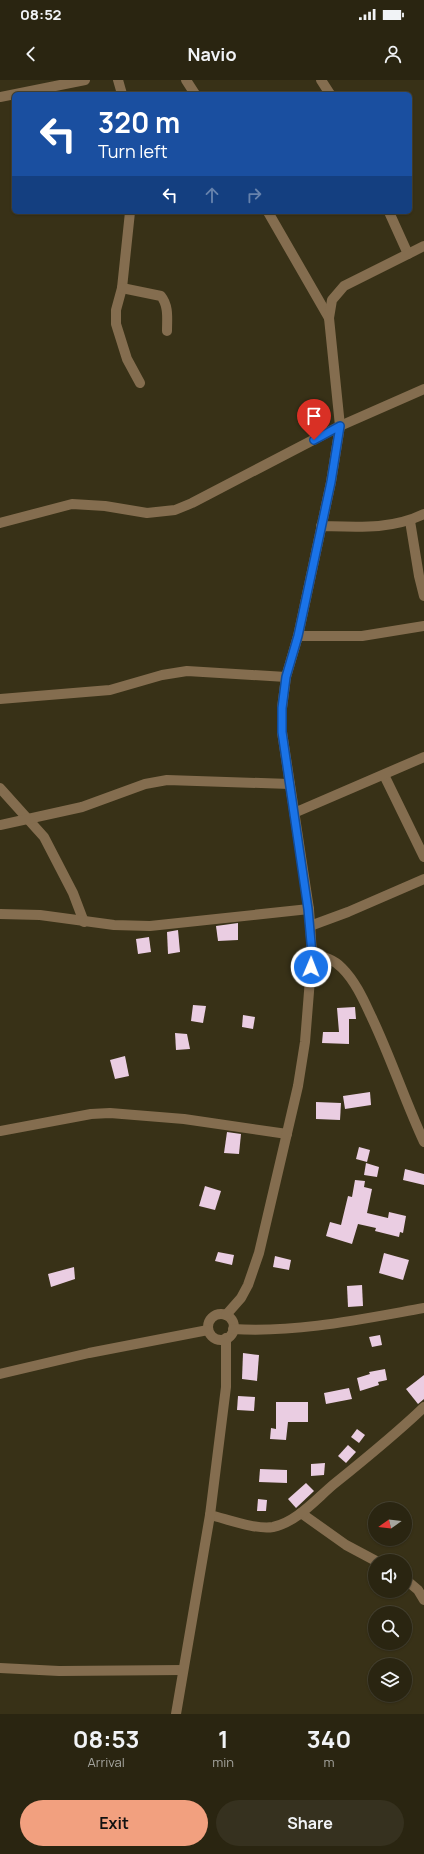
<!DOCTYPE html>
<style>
:root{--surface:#2a2511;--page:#36311f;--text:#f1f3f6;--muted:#a5a59f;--line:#464231;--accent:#f2a07f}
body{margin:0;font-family:Manrope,sans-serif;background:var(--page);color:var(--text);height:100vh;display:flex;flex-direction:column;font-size:15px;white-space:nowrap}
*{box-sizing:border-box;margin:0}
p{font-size:13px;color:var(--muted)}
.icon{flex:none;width:22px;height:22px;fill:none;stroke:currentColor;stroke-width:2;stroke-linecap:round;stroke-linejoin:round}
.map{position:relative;height:1634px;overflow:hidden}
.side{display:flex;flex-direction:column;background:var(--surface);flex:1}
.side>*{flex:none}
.hud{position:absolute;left:12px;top:12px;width:400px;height:122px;border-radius:6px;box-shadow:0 1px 3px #0004,0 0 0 1px var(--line);background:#1a4fa0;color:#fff;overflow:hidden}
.needle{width:26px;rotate:256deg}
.buttons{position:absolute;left:368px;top:1422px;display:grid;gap:8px}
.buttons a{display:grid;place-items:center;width:44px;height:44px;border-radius:50%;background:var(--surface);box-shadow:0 1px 3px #0004,0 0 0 1px var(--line);font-size:20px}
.pin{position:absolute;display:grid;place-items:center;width:34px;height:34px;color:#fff;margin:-41px -17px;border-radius:50% 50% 50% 0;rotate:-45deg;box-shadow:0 0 4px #0007}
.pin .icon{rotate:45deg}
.me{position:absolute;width:44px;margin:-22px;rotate:1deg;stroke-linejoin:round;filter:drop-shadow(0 0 3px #0008)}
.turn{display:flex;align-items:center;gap:14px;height:84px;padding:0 20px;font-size:18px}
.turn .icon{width:52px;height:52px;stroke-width:2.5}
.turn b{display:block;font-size:28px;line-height:34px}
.lanes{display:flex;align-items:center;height:38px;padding:0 20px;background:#0003;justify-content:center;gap:20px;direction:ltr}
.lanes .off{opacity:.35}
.eta{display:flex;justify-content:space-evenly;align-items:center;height:68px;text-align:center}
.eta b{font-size:24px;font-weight:700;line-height:28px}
.button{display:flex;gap:8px;margin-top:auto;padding:8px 20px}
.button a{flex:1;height:46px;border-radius:24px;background:var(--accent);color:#111;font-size:16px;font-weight:700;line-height:46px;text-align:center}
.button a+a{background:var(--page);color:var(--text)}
.status{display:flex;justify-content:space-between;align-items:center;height:28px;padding:0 20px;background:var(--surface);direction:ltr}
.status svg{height:11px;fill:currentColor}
header{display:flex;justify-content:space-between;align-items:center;height:52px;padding:0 20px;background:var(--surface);font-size:18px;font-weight:700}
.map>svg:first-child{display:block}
.building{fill:#eacde2}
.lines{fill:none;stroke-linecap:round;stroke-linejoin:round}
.minor{stroke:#846d4f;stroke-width:10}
.route-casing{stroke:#114b97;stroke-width:10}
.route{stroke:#1a73e8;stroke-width:7}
</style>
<div class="status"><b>08:52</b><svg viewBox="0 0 49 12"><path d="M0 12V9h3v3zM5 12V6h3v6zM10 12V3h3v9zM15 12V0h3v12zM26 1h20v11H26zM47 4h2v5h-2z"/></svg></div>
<header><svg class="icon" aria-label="back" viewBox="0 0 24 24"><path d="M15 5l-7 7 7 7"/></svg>Navio<svg class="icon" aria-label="person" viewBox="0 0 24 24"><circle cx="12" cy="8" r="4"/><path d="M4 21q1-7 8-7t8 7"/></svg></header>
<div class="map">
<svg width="424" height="1634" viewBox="0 0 424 1634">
<rect width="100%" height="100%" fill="#383117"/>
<g class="building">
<polygon points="238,843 238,860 218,861 216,846"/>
<polygon points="178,850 180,872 168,874 167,852"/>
<polygon points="149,857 151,872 138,874 136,859"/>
<polygon points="193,925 206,926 203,943 191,941"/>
<polygon points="355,927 356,939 349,939 349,964 322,963 323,952 339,952 337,928"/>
<polygon points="243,935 255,937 253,949 242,947"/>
<polygon points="175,953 187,954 190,969 176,970"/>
<polygon points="125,976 129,996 115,999 110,980"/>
<polygon points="370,1012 371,1025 345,1029 343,1016"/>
<polygon points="316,1022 341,1023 340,1040 316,1039"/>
<polygon points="227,1052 241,1054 239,1074 224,1073"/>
<polygon points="359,1067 370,1070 367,1082 356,1079"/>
<polygon points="366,1083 379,1087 377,1097 364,1095"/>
<polygon points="405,1089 424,1094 424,1105 403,1100"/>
<polygon points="355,1100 365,1101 364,1107 372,1109 367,1133 388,1138 389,1132 406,1136 403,1153 400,1152 399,1157 375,1151 376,1148 358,1144 352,1164 326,1156 330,1142 341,1145 348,1116 352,1117"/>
<polygon points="205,1106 221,1111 215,1130 199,1126"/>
<polygon points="218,1172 234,1175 232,1185 215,1181"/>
<polygon points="384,1173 409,1180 403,1200 379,1193"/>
<polygon points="275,1176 291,1180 289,1190 273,1187"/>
<polygon points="74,1187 75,1199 51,1207 48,1194"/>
<polygon points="362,1205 363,1226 348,1227 347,1206"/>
<polygon points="380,1255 382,1265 372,1267 369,1257"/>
<polygon points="243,1273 259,1275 257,1301 242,1299"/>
<polygon points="385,1289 387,1300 378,1302 379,1305 360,1311 357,1298 370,1294 369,1292"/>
<polygon points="424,1295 424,1319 418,1324 406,1309"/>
<polygon points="349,1308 352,1319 326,1324 324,1313"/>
<polygon points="238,1316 255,1317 254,1331 237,1330"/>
<polygon points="276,1322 308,1322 308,1342 288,1342 286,1360 270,1359 271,1348 276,1349"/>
<polygon points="357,1349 365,1355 359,1363 351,1357"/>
<polygon points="348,1365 356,1372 346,1383 338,1376"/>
<polygon points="325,1383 324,1395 311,1396 311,1384"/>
<polygon points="260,1389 287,1390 287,1403 259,1402"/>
<polygon points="306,1403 314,1411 296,1428 288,1419"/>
<polygon points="258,1419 267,1420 266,1431 257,1431"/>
</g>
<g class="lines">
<g class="minor">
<polyline points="118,0 122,14"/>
<polyline points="186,0 195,14"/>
<polyline points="321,0 330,14"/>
<polyline points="0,17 85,0"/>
<polyline points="130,132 122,208 116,230 116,244 127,279 140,303"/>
<polyline points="268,132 329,238"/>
<polyline points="389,132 408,174"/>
<path d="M122,208L161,216C169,226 167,239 167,251"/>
<polyline points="410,441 419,496 424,516"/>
<polyline points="0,443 72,424 105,426 147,433 175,430 192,423 340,346 424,309"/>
<path d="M321,446C357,447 391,450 424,434"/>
<polyline points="298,556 362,556 424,546"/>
<polyline points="0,619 110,610 162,595 187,591 286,597"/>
<polyline points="384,695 424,777"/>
<polyline points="0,708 44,757 73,813 84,842"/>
<polyline points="294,733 424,677"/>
<polyline points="0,745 82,727 145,704 167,700 290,704"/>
<polyline points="0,834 40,835 114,845 150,846 309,829"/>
<polyline points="310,846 348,832 424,799"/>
<path d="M312,874C324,877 333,879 342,888C356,902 364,921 372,938C391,978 405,1021 424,1062"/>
<polyline points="0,1051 91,1034 110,1033 184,1039 287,1054"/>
<circle cx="221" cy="1247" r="13"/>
<polyline points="226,1235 241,1218 248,1205 259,1173 298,1006 305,962 312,874 309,829 282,652 282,628 286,597 298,556 331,402 340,346 329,238 332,220 344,206 424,166"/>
<path d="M233,1249C297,1253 362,1239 424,1228"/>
<polyline points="0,1294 89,1273 208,1250"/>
<polyline points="301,1433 346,1465 376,1481"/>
<path d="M210,1435C227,1439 256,1450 273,1447C297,1442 316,1419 334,1404C365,1379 396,1354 424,1327"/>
<polyline points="405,1499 418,1510 424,1520"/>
<polyline points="0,1588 59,1591 183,1590"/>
<polyline points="176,1634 210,1435 226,1307 226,1258"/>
</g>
</g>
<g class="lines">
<g class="route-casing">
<polyline id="route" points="311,887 312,874 308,829 282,652 282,628 286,597 298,556 331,402 340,346 314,360"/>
</g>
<use href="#route" class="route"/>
</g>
</svg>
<div class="buttons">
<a><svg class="needle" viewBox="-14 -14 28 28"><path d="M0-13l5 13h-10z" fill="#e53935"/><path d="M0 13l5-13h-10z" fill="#a5a59f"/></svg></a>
<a><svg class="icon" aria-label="sound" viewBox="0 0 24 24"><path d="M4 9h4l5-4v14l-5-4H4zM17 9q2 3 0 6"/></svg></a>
<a><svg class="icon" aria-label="search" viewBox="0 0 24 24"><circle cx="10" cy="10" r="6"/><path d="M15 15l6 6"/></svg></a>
<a><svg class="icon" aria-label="layers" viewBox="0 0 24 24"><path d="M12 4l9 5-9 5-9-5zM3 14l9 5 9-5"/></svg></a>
</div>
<div class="pin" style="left:314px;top:360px;background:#d93025"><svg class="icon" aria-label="arrive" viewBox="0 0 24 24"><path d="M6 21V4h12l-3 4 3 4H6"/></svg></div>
<svg class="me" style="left:311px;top:887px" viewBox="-20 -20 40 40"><circle r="17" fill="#1a73e8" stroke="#fff" stroke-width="3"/><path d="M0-11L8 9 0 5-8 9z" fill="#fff"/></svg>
<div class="hud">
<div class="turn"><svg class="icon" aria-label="left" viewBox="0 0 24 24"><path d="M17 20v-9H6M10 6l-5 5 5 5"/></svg><div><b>320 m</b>Turn left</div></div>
<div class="lanes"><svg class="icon" aria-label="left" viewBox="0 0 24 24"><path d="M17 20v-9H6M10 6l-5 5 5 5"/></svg><svg class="icon off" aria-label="ahead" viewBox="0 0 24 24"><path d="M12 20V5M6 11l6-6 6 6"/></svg><svg class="icon off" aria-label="right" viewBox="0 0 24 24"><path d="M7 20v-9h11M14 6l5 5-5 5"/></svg></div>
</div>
</div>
<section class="side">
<div class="eta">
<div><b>08:53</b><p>Arrival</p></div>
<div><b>1</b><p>min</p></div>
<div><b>340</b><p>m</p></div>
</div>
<div class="button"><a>Exit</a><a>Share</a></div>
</section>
